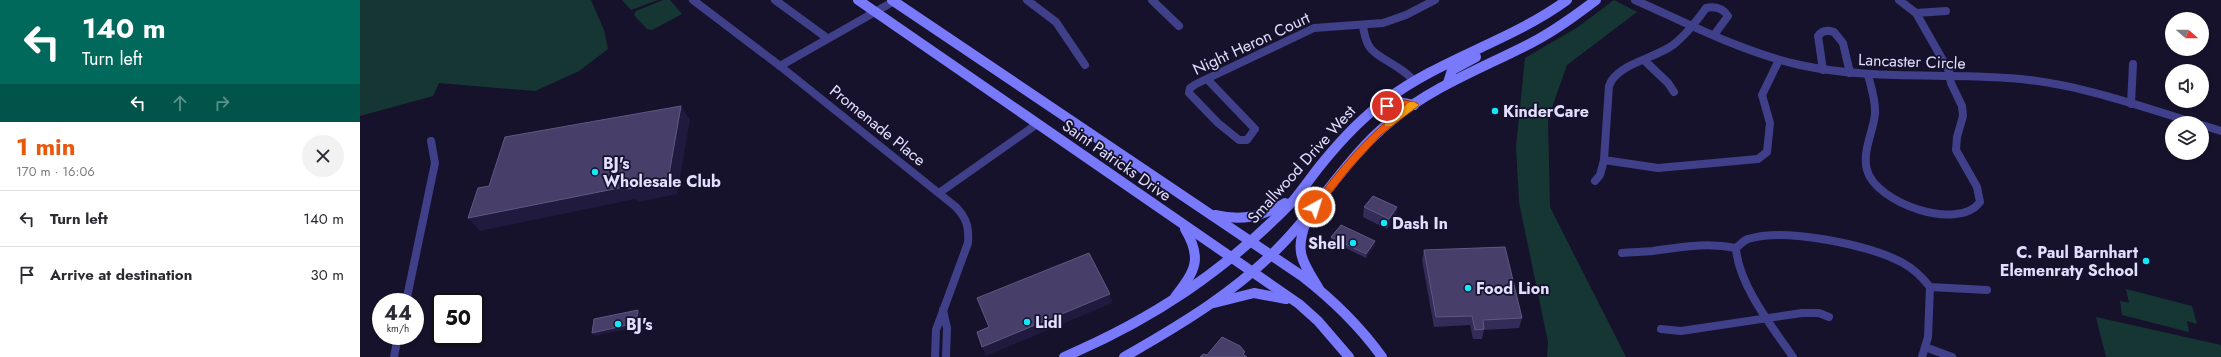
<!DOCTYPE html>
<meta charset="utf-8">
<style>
:root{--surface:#fff;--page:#f2f2f3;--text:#2b2b33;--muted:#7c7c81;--line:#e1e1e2;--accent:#ea580c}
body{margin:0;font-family:Jost,sans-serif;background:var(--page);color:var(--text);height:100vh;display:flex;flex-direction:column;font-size:15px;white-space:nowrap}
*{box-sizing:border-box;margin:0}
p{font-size:13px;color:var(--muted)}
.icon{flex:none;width:22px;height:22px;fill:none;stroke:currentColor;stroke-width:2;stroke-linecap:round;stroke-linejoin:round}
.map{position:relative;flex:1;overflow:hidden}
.side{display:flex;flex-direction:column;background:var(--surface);width:360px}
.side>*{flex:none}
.top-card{background:#00695c;color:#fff;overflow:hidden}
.needle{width:26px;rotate:110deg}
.fabs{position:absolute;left:1805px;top:12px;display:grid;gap:8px}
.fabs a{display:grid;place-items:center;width:44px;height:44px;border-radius:50%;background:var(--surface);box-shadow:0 1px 3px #0004;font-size:20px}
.speed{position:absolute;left:12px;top:293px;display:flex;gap:8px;font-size:20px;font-weight:700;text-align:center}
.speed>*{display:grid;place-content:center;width:52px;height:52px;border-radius:50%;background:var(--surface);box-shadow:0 1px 3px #0004;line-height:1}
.speed small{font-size:10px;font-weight:400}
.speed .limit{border:2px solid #111;border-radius:6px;background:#fff;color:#111}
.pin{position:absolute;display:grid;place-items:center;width:34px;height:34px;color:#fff;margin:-17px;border:2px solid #fff;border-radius:50%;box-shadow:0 1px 4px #0007}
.me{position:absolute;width:44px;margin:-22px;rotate:39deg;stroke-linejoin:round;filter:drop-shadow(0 0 3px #0008)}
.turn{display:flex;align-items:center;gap:14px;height:84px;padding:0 16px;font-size:18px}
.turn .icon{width:52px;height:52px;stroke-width:2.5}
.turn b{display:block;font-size:28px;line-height:34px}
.lanes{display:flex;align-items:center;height:38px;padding:0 16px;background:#0003;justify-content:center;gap:20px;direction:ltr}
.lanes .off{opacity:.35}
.round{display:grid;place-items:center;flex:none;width:42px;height:42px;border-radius:21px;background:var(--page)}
.headline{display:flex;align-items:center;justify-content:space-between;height:68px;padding:0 16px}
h1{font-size:24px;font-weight:700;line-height:30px;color:var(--accent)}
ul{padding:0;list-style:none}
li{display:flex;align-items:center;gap:12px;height:56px;padding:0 16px;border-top:1px solid var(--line)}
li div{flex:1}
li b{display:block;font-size:15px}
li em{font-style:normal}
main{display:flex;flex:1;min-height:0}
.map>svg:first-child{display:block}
.green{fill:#163634}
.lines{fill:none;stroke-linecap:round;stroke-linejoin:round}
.minor{stroke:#403f89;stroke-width:8}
.secondary{stroke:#7879fb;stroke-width:10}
.wall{fill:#342c58}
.shaded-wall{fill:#201a3f}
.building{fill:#473f6a;stroke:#5f5881}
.route{fill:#ea580c;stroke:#983908}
.slow{fill:#f59e0b}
.poi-dot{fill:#11e8f8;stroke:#16122c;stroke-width:1.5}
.labels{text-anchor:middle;stroke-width:3.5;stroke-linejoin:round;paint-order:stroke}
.street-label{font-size:16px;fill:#e1defe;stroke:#16122c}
.poi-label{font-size:16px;font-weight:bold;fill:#e1defe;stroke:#16122c;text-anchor:start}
</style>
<main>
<section class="side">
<div class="top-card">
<div class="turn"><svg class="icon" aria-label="left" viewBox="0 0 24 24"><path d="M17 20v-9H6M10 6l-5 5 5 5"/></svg><div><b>140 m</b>Turn left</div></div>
<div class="lanes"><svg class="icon" aria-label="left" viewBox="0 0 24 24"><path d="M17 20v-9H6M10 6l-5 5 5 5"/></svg><svg class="icon off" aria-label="ahead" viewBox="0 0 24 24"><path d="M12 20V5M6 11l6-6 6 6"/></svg><svg class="icon off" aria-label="right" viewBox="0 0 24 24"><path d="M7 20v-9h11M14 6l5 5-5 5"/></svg></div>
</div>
<div class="headline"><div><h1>1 min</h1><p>170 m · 16:06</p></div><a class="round"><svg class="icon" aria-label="close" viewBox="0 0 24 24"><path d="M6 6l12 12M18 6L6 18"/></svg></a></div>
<ul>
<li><svg class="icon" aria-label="left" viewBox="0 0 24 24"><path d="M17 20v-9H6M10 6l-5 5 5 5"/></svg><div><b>Turn left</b></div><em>140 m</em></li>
<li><svg class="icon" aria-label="arrive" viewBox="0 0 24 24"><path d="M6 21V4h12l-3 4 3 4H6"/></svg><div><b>Arrive at destination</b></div><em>30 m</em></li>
</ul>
</section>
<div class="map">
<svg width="1861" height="357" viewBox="0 0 1861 357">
<rect width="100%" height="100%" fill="#16122c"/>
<g class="green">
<polygon points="0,0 231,0 244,30 248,49 219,71 175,91 79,83 73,96 0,116"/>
<polygon points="262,0 298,0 271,10"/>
<polygon points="303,0 310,0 322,14 292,30 287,29 274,15 276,11"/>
<polygon points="1254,0 1277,12 1207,65 1188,119 1190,207 1266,357 1187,357 1188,342 1159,202 1156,147 1165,58 1218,27"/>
<polygon points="1766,289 1832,306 1837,324 1827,321 1829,332 1762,315 1760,301 1769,303"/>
<polygon points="1736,317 1861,345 1861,357 1746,357"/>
</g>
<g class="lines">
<g class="minor">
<path d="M333,0L420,66L596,207C607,219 609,227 608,243L576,330L575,357"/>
<polyline points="415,0 467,38"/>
<polyline points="667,0 696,22 725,65"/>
<polyline points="792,0 819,26"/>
<path d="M1275,0C1329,24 1382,52 1440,65C1509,80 1578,73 1648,78C1712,82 1774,104 1835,123"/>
<polyline points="1556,13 1586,11"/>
<path d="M1003,25C1006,53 1016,53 1037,67C1044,71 1049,76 1055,81"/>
<path d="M1354,35L1368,16C1363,8 1355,6 1346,8C1336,22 1326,35 1313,45C1294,59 1256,64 1249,86L1244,160L1298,168L1398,159L1407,152L1410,123L1402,95L1419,60"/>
<polyline points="1285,61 1308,83 1314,92"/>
<polyline points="420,66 536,0"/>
<path d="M1463,70L1458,36C1462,30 1468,30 1474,32L1483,43L1490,73"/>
<path d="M1508,75C1511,87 1516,101 1515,114C1513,133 1502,151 1507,170C1516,203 1598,232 1620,202L1617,187L1596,150L1597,137L1603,116L1602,106L1591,83L1589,71L1556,13L1539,0"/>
<polyline points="847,79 895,129 887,140 879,140 858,123 829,93 830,88 836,84 954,28 1023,23 1046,15 1075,0"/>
<polyline points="1771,104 1773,64"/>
<polyline points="1842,125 1861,131"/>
<polyline points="1235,181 1240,175 1244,160"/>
<polyline points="579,193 677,124"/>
<path d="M1262,253C1272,252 1283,252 1293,251C1322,247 1347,242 1376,248"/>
<polyline points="1570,287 1627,290"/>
<polyline points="46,302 75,163 71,141"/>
<polyline points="583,310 587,328 586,357"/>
<polyline points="1301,329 1321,331 1442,313 1459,313 1469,317"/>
<polyline points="1565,347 1592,357"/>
<polyline points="34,357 38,336"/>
<path d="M1433,357C1413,328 1378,284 1376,248C1380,245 1384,240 1388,239C1425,227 1509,245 1543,263C1554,269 1562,277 1570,287L1568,337L1562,357"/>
</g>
<g class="secondary">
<polyline points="498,0 939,304 958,321 989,357"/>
<path d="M532,0L942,276C973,300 999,325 1022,357"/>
<polyline points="1088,83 1092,70 1116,57"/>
<polyline points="1023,109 1038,102 1054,105"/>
<path d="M855,215C882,221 901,217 925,203"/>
<path d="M946,222C934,253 943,262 959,289"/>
<path d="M815,297C835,271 843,259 825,229"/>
<polyline points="854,303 894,293 926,299"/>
<path d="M704,357C793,319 865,271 933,201C944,188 953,174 964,161C982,139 1003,117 1026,100C1082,58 1151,41 1207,0"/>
<path d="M764,357C822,324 879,290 925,241C962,202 989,155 1031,121C1073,86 1125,67 1173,42C1196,30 1216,15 1236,0"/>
</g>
</g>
<g class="wall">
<polygon points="1004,207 1037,207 1036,217 1027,229 1003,217"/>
<polygon points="971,237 1015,245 1006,258 971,241"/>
<polygon points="1064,250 1162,318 1159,328 1124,330 1122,339 1113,339 1110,325 1074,327 1062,260"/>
</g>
<g class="shaded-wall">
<polygon points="321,106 330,120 317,194 278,202 275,199 120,231 108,218"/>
<polygon points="1037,207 1036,217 1027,229 1029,219"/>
<polygon points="1015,241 1015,245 1006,258 1006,254"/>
<polygon points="750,294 752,303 626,356 622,347"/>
<polygon points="278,310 281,313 278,327 235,336 232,333"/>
</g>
<g class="building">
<polygon points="321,106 308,180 268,189 269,186 108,218 118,188 129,186 145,137"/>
<polygon points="1013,196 1037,207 1029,219 1004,207"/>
<polygon points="981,225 1015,241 1006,254 971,237"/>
<polygon points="1145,247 1162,318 1123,320 1124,329 1115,330 1112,316 1076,317 1064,250"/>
<polygon points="729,253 750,294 622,347 617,332 629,327 617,298"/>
<polygon points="278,310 276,323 232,333 234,319"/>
<polygon points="862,337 880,346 885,352 883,354 887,357 840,357 843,354 847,355"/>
</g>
<path class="route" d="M1041,99L1057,103L1059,105L1021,135L989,170L958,210H952V204C980,168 1008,132 1047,106L1041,104L1027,109L1023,106L1024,104Z"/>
<polygon class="slow" points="1050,102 1054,102 1059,105 1031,126 1025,126 1025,121"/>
<g class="poi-dot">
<circle cx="1135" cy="111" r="4"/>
<circle cx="235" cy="172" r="4"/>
<circle cx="1024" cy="223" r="4"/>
<circle cx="993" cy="243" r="4"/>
<circle cx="1786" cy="261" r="4"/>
<circle cx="1108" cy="288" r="4"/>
<circle cx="667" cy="322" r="4"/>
<circle cx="258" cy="324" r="4"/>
</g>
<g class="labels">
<g class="street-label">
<text transform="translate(891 43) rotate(-25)" y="6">Night Heron Court</text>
<text transform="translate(1552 61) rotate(2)" y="6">Lancaster Circle</text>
<text transform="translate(518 125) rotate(39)" y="6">Promenade Place</text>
<text transform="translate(757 160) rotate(35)" y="6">Saint Patricks Drive</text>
<text transform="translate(941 164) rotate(-48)" y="6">Smallwood Drive West</text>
</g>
<g class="poi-label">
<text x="1143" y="117">KinderCare</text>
<text x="243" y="169">BJ's<tspan x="243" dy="18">Wholesale Club</tspan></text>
<text x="1032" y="229">Dash In</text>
<text x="985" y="249" text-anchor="end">Shell</text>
<text x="1778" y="258" text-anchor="end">C. Paul Barnhart<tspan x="1778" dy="18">Elemenraty School</tspan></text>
<text x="1116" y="294">Food Lion</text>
<text x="675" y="328">Lidl</text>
<text x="266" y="330">BJ's</text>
</g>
</g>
</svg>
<div class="fabs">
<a><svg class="needle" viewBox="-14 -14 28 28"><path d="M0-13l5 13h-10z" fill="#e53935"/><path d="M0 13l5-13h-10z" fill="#7c7c81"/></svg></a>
<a><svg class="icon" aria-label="sound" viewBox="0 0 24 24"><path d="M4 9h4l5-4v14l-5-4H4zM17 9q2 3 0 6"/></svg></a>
<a><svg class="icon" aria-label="layers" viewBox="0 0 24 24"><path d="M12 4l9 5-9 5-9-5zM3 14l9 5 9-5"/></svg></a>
</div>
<div class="speed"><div>44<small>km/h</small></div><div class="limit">50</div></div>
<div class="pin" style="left:1027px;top:106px;background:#d93025"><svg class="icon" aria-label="arrive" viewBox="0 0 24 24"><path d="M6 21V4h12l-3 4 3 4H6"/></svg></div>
<svg class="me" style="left:955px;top:207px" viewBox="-20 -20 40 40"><circle r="17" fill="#ea580c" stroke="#fff" stroke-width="3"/><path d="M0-11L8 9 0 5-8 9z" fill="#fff"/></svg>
</div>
</main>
